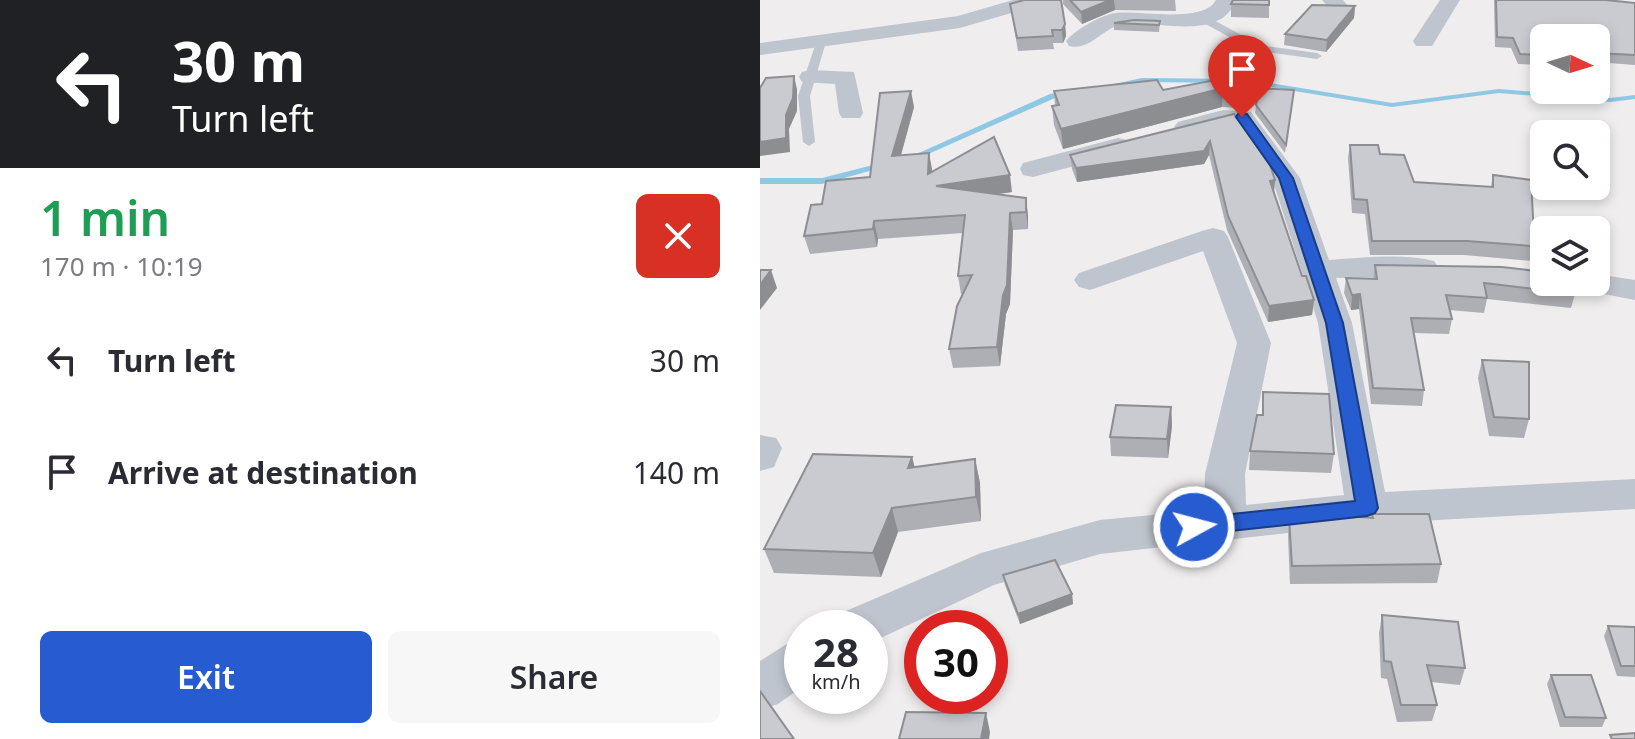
<!DOCTYPE html>
<meta charset="utf-8">
<style>
:root{--surface:#fff;--page:#f7f7f7;--text:#2b2b33;--muted:#7c7c81;--accent:#265cd0}
body{margin:0;font-family:"Noto Sans",sans-serif;background:var(--page);color:var(--text);height:100vh;display:flex;flex-direction:column;font-size:30px;white-space:nowrap}
*{box-sizing:border-box;margin:0}
p{font-size:26px;color:var(--muted)}
.icon{flex:none;width:44px;height:44px;fill:none;stroke:currentColor;stroke-width:2;stroke-linecap:round;stroke-linejoin:round}
.map{position:relative;flex:1;overflow:hidden}
.panel{display:flex;flex-direction:column;background:var(--surface);width:760px}
.panel>*{flex:none}
.banner{background:#202124;color:#fff;overflow:hidden}
.needle{width:52px;rotate:94deg}
.tools{position:absolute;left:770px;top:24px;display:grid;gap:16px}
.tools a{display:grid;place-items:center;width:80px;height:80px;border-radius:12px;background:var(--surface);box-shadow:0 4px 12px #0003;font-size:40px}
.speed{position:absolute;left:24px;top:610px;display:flex;gap:16px;font-size:40px;font-weight:700;text-align:center}
.speed>*{display:grid;place-content:center;width:104px;height:104px;border-radius:50%;background:var(--surface);box-shadow:0 4px 12px #0003;line-height:1}
.speed small{font-size:20px;font-weight:400}
.speed .limit{border:12px solid #d22;background:#fff;color:#111}
.pin{position:absolute;display:grid;place-items:center;width:68px;height:68px;color:#fff;margin:-82px -34px;border-radius:50% 50% 50% 0;rotate:-45deg;box-shadow:0 0 8px #0007}
.pin .icon{rotate:45deg}
.me{position:absolute;width:88px;margin:-44px;rotate:83deg;stroke-linejoin:round;filter:drop-shadow(0 0 6px #0008)}
.turn{display:flex;align-items:center;gap:28px;height:168px;padding:0 40px;font-size:36px}
.turn .icon{width:104px;height:104px;stroke-width:2.5}
.turn b{display:block;font-size:56px;line-height:68px}
.round{display:grid;place-items:center;flex:none;width:84px;height:84px;border-radius:12px;background:var(--page)}
.head{display:flex;align-items:center;justify-content:space-between;height:136px;padding:0 40px}
h1{font-size:48px;font-weight:600;line-height:60px;color:#1e9e55}
.action{display:flex;gap:16px;margin-top:auto;padding:16px 40px}
.action a{flex:1;height:92px;border-radius:12px;background:var(--accent);color:#fff;font-size:32px;font-weight:600;line-height:92px;text-align:center}
.action a+a{background:var(--page);color:var(--text)}
ul{padding:0;list-style:none}
li{display:flex;align-items:center;gap:24px;height:112px;padding:0 40px}
li div{flex:1}
li b{display:block;font-size:30px}
li em{font-style:normal}
main{display:flex;flex:1;min-height:0}
.map>svg:first-child{display:block}
.lines{fill:none;stroke-linecap:round;stroke-linejoin:round}
.stream{fill:#8ec8e4;fill-rule:evenodd}
.lane{fill:#bfc5ce;fill-rule:evenodd}
.street{fill:#bfc5ce;fill-rule:evenodd}
.wall{fill:#aeafb4}
.shaded-wall{fill:#8d8e92}
.building{fill:#cacbd1;stroke:#8d8e92;stroke-width:2}
.route{fill:#265cd0;stroke:#193c87;stroke-width:2}
</style>
<main>
<section class="panel">
<div class="banner">
<div class="turn"><svg class="icon" aria-label="left" viewBox="0 0 24 24"><path d="M17 20v-9H6M10 6l-5 5 5 5"/></svg><div><b>30 m</b>Turn left</div></div>
</div>
<div class="head"><div><h1>1 min</h1><p>170 m · 10:19</p></div><a class="round" style="background:#d93025;color:#fff"><svg class="icon" aria-label="close" viewBox="0 0 24 24"><path d="M6 6l12 12M18 6L6 18"/></svg></a></div>
<ul>
<li><svg class="icon" aria-label="left" viewBox="0 0 24 24"><path d="M17 20v-9H6M10 6l-5 5 5 5"/></svg><div><b>Turn left</b></div><em>30 m</em></li>
<li><svg class="icon" aria-label="arrive" viewBox="0 0 24 24"><path d="M6 21V4h12l-3 4 3 4H6"/></svg><div><b>Arrive at destination</b></div><em>140 m</em></li>
</ul>
<div class="action"><a>Exit</a><a>Share</a></div>
</section>
<div class="map">
<svg width="875" height="739" viewBox="0 0 875 739">
<rect width="100%" height="100%" fill="#efeded"/>
<g class="lines">
<g class="stream">
<polygon points="382,78 485,79 632,103 739,89 850,98 875,95 875,99 850,102 739,93 632,107 485,83 382,82 344,89 340,87"/>
<polygon points="307,91 310,91 310,95 295,98 157,159 151,159 150,157 290,94"/>
<polygon points="125,162 128,162 128,166 62,184 0,184 0,178 62,178"/>
</g>
<g class="lane">
<polygon points="440,17 448,17 500,45 557,53 562,56 557,59 493,50 440,21"/>
<polygon points="57,40 66,42 50,96 55,142 49,146 43,142 38,96"/>
</g>
<g class="street">
<polygon points="253,0 302,0 299,4 272,7 200,28 0,55 0,43 198,16"/>
<path d="M456,0H476C460,44 394,18 360,25C342,29 330,51 309,46L306,41C315,30 341,15 355,13C380,10 443,24 456,0Z"/>
<polygon points="562,0 583,0 589,7 579,13 572,11"/>
<polygon points="680,0 700,0 672,46 656,46 653,41"/>
<polygon points="50,70 94,72 103,113 100,118 82,118 79,113 75,84 42,82 39,77 42,72"/>
<path d="M463,110L491,112L540,178L569,260C604,258 640,253 674,261L679,268L674,275L663,277L576,278L592,323L625,492L875,479V509L607,524L340,554L234,585L110,643V628H72L79,614L221,553L340,520L444,510L445,474L477,343L443,251L330,290L319,287L314,280L319,273L442,231L453,228L464,231L468,237L511,343L485,474L486,505L584,495L558,323L512,178L475,124L427,135L418,132L414,127L418,122Z"/>
<polygon points="358,138 367,140 371,146 367,152 273,177 263,175 260,169 263,163"/>
<polygon points="836,274 875,280 875,300 818,289 813,282 836,282"/>
<polygon points="0,435 16,438 22,448 14,467 0,471"/>
<polygon points="42,639 42,687 18,704 0,710 0,661 25,645"/>
</g>
</g>
<g class="wall">
<polygon points="303,0 415,0 416,11 355,10 322,24 303,4"/>
<polygon points="509,0 509,18 471,17 471,4"/>
<polygon points="734,0 846,0 875,3 875,65 836,62 836,38 784,38 784,65 758,64 751,48 735,47"/>
<polygon points="250,4 305,24 306,36 303,43 293,43 294,49 258,51"/>
<polygon points="595,6 594,18 566,52 524,45 525,34"/>
<polygon points="400,21 399,32 354,30 354,23"/>
<polygon points="466,78 480,89 479,108 462,107 303,149 294,125 292,106 295,105 294,91 403,90"/>
<polygon points="534,90 533,98 525,153 495,113 496,105"/>
<polygon points="154,107 141,155 172,169 172,172 252,192 236,194 266,198 268,216 268,229 253,230 250,304 246,314 240,366 193,368 189,349 203,294 201,294 198,276 203,233 118,239 117,247 50,254 44,236 62,204 110,177"/>
<polygon points="474,114 514,193 542,276 554,300 552,315 508,322 467,230 449,155 444,164 317,182 312,169 310,155"/>
<polygon points="590,145 620,154 654,182 731,187 733,175 774,235 784,236 784,262 704,255 610,255 605,214 592,213 588,158"/>
<polygon points="615,265 815,294 811,308 727,299 724,313 689,310 692,319 689,334 654,333 664,390 662,406 611,404 599,309 591,310 584,293 586,278 613,279"/>
<polygon points="722,360 769,419 764,438 729,436 718,378"/>
<polygon points="503,392 574,454 571,473 489,470 490,451 502,415"/>
<polygon points="411,407 412,426 408,458 351,456 350,437"/>
<polygon points="152,457 155,468 215,459 220,483 221,521 138,532 121,577 14,573 4,549"/>
<polygon points="612,514 681,564 677,583 530,584 528,536 529,517 612,518"/>
<polygon points="243,575 312,594 313,604 260,624 245,585"/>
<polygon points="622,615 705,668 700,685 671,682 677,705 672,721 637,722 627,679 621,678 619,633"/>
<polygon points="848,626 875,627 875,677 857,676 844,636"/>
<polygon points="791,675 846,718 842,727 800,727 787,684"/>
</g>
<g class="shaded-wall">
<polygon points="350,0 354,0 355,10 322,24 321,12"/>
<polygon points="595,6 594,18 566,52 567,40"/>
<polygon points="305,24 306,36 303,43 302,30"/>
<polygon points="34,76 37,89 37,111 29,129 30,152 0,156 0,142 26,115"/>
<polygon points="463,88 462,107 303,149 301,129"/>
<polygon points="151,91 154,107 136,173 132,156"/>
<polygon points="450,141 449,155 444,164 317,182 316,168"/>
<polygon points="169,153 172,169 171,191 168,174"/>
<polygon points="250,175 252,192 179,203 176,186"/>
<polygon points="515,180 514,194 510,181"/>
<polygon points="266,198 268,216 268,229 266,212"/>
<polygon points="250,213 253,230 250,304 246,314 240,366 237,347"/>
<polygon points="114,221 118,239 117,247 113,229"/>
<polygon points="11,270 17,288 0,310 0,285"/>
<polygon points="600,294 599,309 591,310 592,295"/>
<polygon points="554,300 552,315 508,322 509,306"/>
<polygon points="411,407 412,426 408,458 407,439"/>
<polygon points="152,457 158,481 148,468"/>
<polygon points="215,459 220,483 221,521 216,497"/>
<polygon points="132,508 138,532 121,577 113,553"/>
<polygon points="312,594 313,604 260,624 258,614"/>
<polygon points="226,713 230,732 229,739 221,739"/>
</g>
<g class="building">
<polygon points="264,0 301,0 305,24 302,30 292,30 293,36 257,38 250,4"/>
<polygon points="310,0 350,0 321,12"/>
<polygon points="473,0 509,0 509,5 471,4"/>
<polygon points="736,0 846,0 875,3 875,55 836,53 836,38 784,38 784,55 760,54 753,38 737,37"/>
<polygon points="552,5 595,6 567,40 525,34"/>
<polygon points="374,20 400,21 399,25 354,23"/>
<polygon points="34,76 33,98 26,115 26,138 0,142 0,88 6,78"/>
<polygon points="466,78 480,89 463,88 301,129 292,106 299,105 294,91 397,80 403,90"/>
<polygon points="499,88 534,90 526,145 496,105"/>
<polygon points="151,91 132,156 169,153 168,174 234,137 250,175 176,186 266,198 266,212 250,213 247,285 243,295 237,347 189,349 197,306 212,275 198,276 205,215 114,221 113,229 44,236 51,205 62,204 66,181 110,177 120,93"/>
<polygon points="474,114 510,165 515,180 510,181 542,276 546,276 554,300 509,306 468,216 450,141 444,151 316,168 310,155"/>
<polygon points="590,145 618,145 620,154 644,155 654,182 733,187 733,175 771,180 774,235 784,236 784,247 707,241 612,241 607,200 594,199"/>
<polygon points="615,265 742,267 784,272 784,282 813,282 815,294 724,283 727,298 686,295 692,319 651,318 664,390 613,388 600,294 592,295 586,278 617,279"/>
<polygon points="0,270 11,270 0,285"/>
<polygon points="722,360 769,362 769,419 734,417"/>
<polygon points="503,392 569,394 574,454 490,451 497,415 503,415"/>
<polygon points="356,405 411,407 407,439 350,437"/>
<polygon points="53,454 152,457 148,468 215,459 216,497 132,508 113,553 4,549"/>
<polygon points="556,514 613,518 612,514 669,514 681,564 532,566 529,517"/>
<polygon points="295,560 312,594 258,614 243,575"/>
<polygon points="622,615 698,622 705,668 667,665 677,705 641,705 631,662 624,661"/>
<polygon points="848,626 875,627 875,666 861,666"/>
<polygon points="791,675 831,675 846,718 805,717"/>
<polygon points="0,691 34,739 0,739"/>
<polygon points="146,712 226,713 221,739 139,739"/>
<polygon points="875,733 875,739 852,739 850,735"/>
</g>
<polygon class="route" points="478,114 487,114 533,178 583,323 618,508 615,513 607,516 434,535 427,532 423,527 427,521 434,518 595,501 566,323 519,178 476,117"/>
</svg>
<div class="tools">
<a><svg class="needle" viewBox="-14 -14 28 28"><path d="M0-13l5 13h-10z" fill="#e53935"/><path d="M0 13l5-13h-10z" fill="#7c7c81"/></svg></a>
<a><svg class="icon" aria-label="search" viewBox="0 0 24 24"><circle cx="10" cy="10" r="6"/><path d="M15 15l6 6"/></svg></a>
<a><svg class="icon" aria-label="layers" viewBox="0 0 24 24"><path d="M12 4l9 5-9 5-9-5zM3 14l9 5 9-5"/></svg></a>
</div>
<div class="speed"><div>28<small>km/h</small></div><div class="limit">30</div></div>
<div class="pin" style="left:482px;top:117px;background:#d93025"><svg class="icon" aria-label="arrive" viewBox="0 0 24 24"><path d="M6 21V4h12l-3 4 3 4H6"/></svg></div>
<svg class="me" style="left:434px;top:527px" viewBox="-20 -20 40 40"><circle r="17" fill="#265cd0" stroke="#fff" stroke-width="3"/><path d="M0-11L8 9 0 5-8 9z" fill="#fff"/></svg>
</div>
</main>
